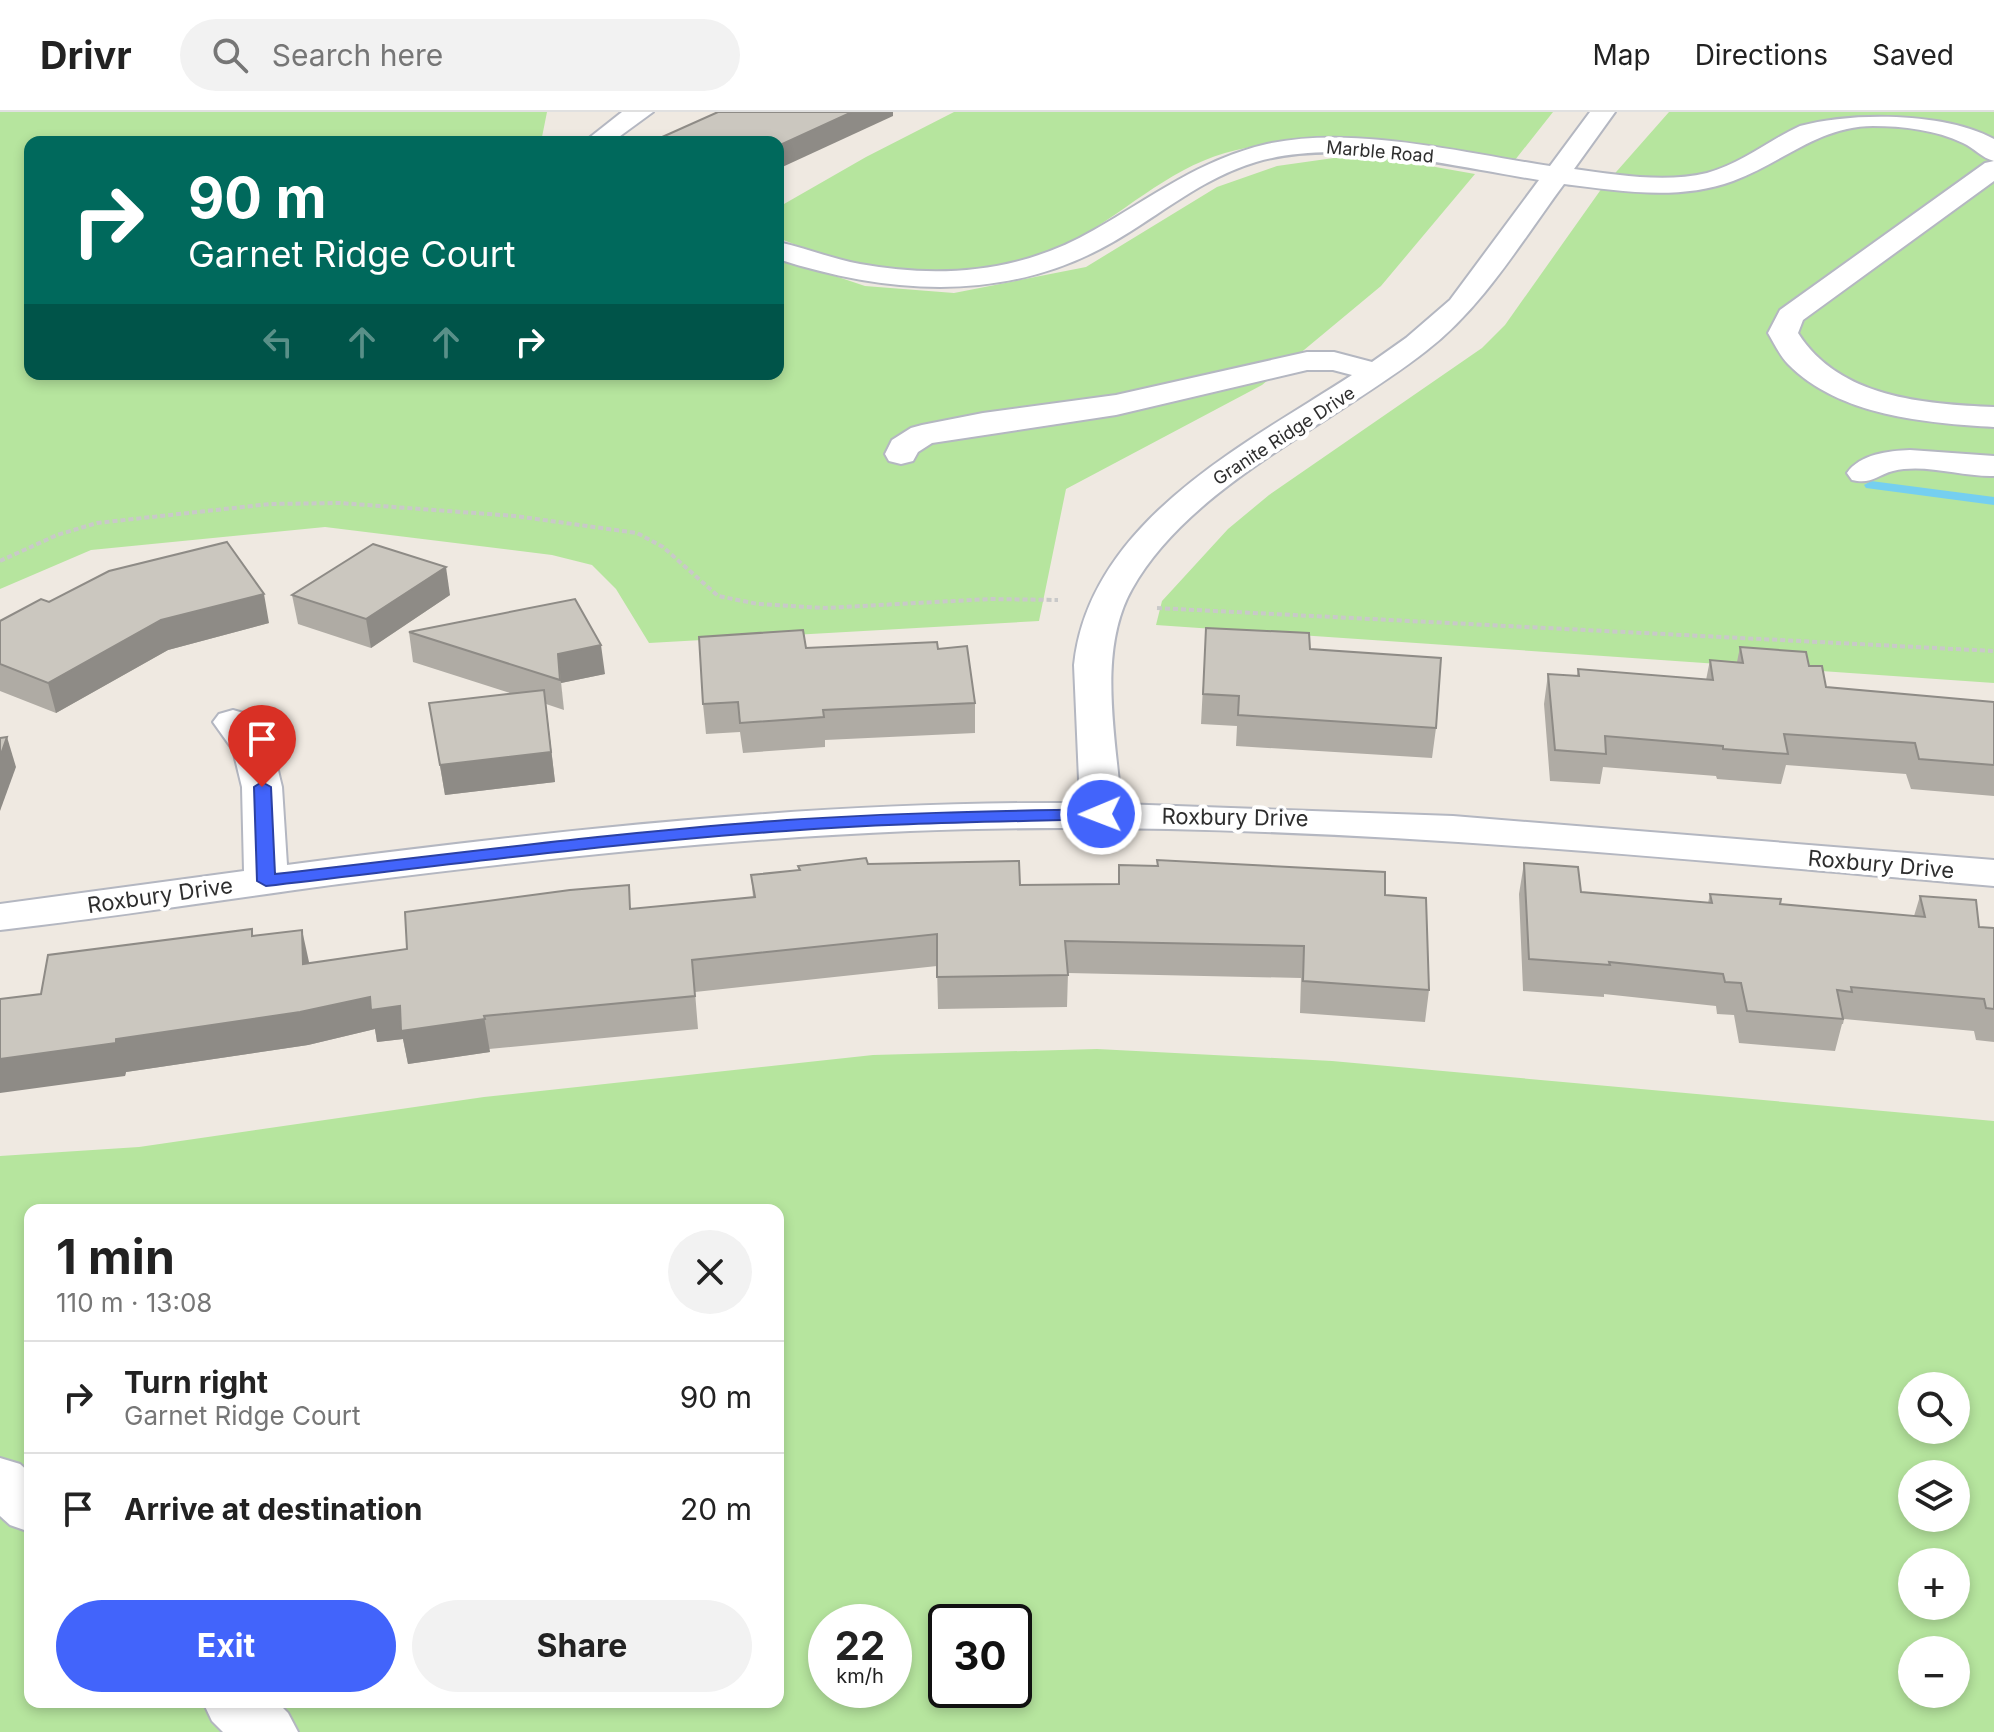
<!DOCTYPE html>
<meta charset="utf-8">
<style>
:root{--surface:#fff;--page:#f2f2f2;--text:#222;--muted:#767676;--line:#e0e0e0;--accent:#4264fb}
body{margin:0;font-family:Inter,sans-serif;background:var(--page);color:var(--text);height:100vh;display:flex;flex-direction:column;font-size:30px;white-space:nowrap}
*{box-sizing:border-box;margin:0}
p{font-size:26px;color:var(--muted)}
.icon{flex:none;width:44px;height:44px;fill:none;stroke:currentColor;stroke-width:2;stroke-linecap:round;stroke-linejoin:round}
.map{position:relative;flex:1;overflow:hidden}
.sheet{position:absolute;left:24px;top:1092px;width:760px;height:504px;display:flex;flex-direction:column;background:var(--surface);border-radius:16px;box-shadow:0 4px 12px #0003}
.sheet>*{flex:none}
.guide{position:absolute;left:24px;top:24px;width:760px;height:244px;border-radius:16px;box-shadow:0 4px 12px #0003;background:#00695c;color:#fff;overflow:hidden}
.fabs{position:absolute;left:1898px;top:1260px;display:grid;gap:16px}
.fabs a{display:grid;place-items:center;width:72px;height:72px;border-radius:50%;background:var(--surface);box-shadow:0 4px 12px #0003;font-size:40px}
.speed{position:absolute;left:808px;top:1492px;display:flex;gap:16px;font-size:40px;font-weight:700;text-align:center}
.speed>*{display:grid;place-content:center;width:104px;height:104px;border-radius:50%;background:var(--surface);box-shadow:0 4px 12px #0003;line-height:1}
.speed small{font-size:20px;font-weight:400}
.speed .limit{border:4px solid #111;border-radius:12px;background:#fff;color:#111}
.pin{position:absolute;display:grid;place-items:center;width:68px;height:68px;color:#fff;margin:-82px -34px;border-radius:50% 50% 50% 0;rotate:-45deg;box-shadow:0 0 8px #0007}
.pin .icon{rotate:45deg}
.me{position:absolute;width:88px;margin:-44px;rotate:269deg;stroke-linejoin:round;filter:drop-shadow(0 0 6px #0008)}
.turn{display:flex;align-items:center;gap:28px;height:168px;padding:0 32px;font-size:36px}
.turn .icon{width:104px;height:104px;stroke-width:2.5}
.turn b{display:block;font-size:56px;line-height:68px}
.lanes{display:flex;align-items:center;height:76px;padding:0 32px;background:#0003;justify-content:center;gap:40px;direction:ltr}
.lanes .off{opacity:.35}
.round{display:grid;place-items:center;flex:none;width:84px;height:84px;border-radius:42px;background:var(--page)}
.head{display:flex;align-items:center;justify-content:space-between;height:136px;padding:0 32px}
h1{font-size:48px;font-weight:700;line-height:60px}
.primary-button{display:flex;gap:16px;margin-top:auto;padding:16px 32px}
.primary-button a{flex:1;height:92px;border-radius:48px;background:var(--accent);color:#fff;font-size:32px;font-weight:700;line-height:92px;text-align:center}
.primary-button a+a{background:var(--page);color:var(--text)}
ul{padding:0;list-style:none}
li{display:flex;align-items:center;gap:24px;height:112px;padding:0 32px;border-top:2px solid var(--line)}
li div{flex:1}
li b{display:block;font-size:30px}
li em{font-style:normal}
header{display:flex;align-items:center;gap:48px;box-sizing:border-box;height:112px;padding:0 40px;background:var(--surface);border-bottom:2px solid var(--line)}
header strong{font-size:38px}
nav{display:flex;gap:44px;margin-inline-start:auto;font-size:28px}
.search{width:560px;height:72px;background:var(--page);display:flex;align-items:center;gap:20px;box-sizing:border-box;padding:0 28px;border-radius:44px;color:var(--muted);font-size:30px}
.map>svg:first-child{display:block}
.green{fill:#b6e59e;fill-rule:evenodd}
.lines{fill:none;stroke-linecap:round;stroke-linejoin:round}
.stream{fill:#75cff0;fill-rule:evenodd}
.minor-casing{stroke:#b4b7c1;stroke-width:4}
.path{stroke:#c9c9c9;stroke-width:4;stroke-dasharray:5 3;stroke-linecap:butt}
.minor{fill:#fff;fill-rule:evenodd}
.wall{fill:#afaba4}
.shaded-wall{fill:#8e8b86}
.building{fill:#cbc7bf;stroke:#8e8b86;stroke-width:2}
.route{fill:#4264fb;stroke:#2b41a3;stroke-width:2}
.labels{text-anchor:middle;stroke-width:8;stroke-linejoin:round;paint-order:stroke}
.far-street-label{font-size:18px;fill:#2e2e2e;stroke:#fff}
.street-label{font-size:22px;fill:#2e2e2e;stroke:#fff}
</style>
<header>
<strong>Drivr</strong>
<div class="search"><svg class="icon" aria-label="search" viewBox="0 0 24 24"><circle cx="10" cy="10" r="6"/><path d="M15 15l6 6"/></svg>Search here</div>
<nav><a>Map</a><a>Directions</a><a>Saved</a></nav>
</header>
<div class="map">
<svg width="1994" height="1620" viewBox="0 0 1994 1620">
<rect width="100%" height="100%" fill="#efe9e1"/>
<g class="green">
<polygon points="0,0 547,0 541,30 30,30 30,262 778,262 778,145 865,174 954,181 1086,155 1217,75 1277,54 1362,42 1475,62 1381,174 1262,273 1066,377 1039,509 649,531 616,477 592,453 552,443 325,415 91,438 0,477"/>
<path d="M954,0H1553L1515,48C1422,34 1318,15 1225,41C1166,58 1121,104 1068,132C1001,167 912,166 841,149C820,143 799,134 778,126V91L784,92L866,45Z"/>
<polygon points="1669,0 1994,0 1994,571 1156,513 1162,489 1228,417 1269,383 1482,236 1505,213 1602,76"/>
<path d="M1097,937L1332,949L1994,1009V1620H0V1044L139,1035L484,985L873,943ZM30,1098H778V1590H30ZM1912,1274H1956V1318H1912ZM1912,1362H1956V1406H1912ZM1912,1450H1956V1494H1912ZM826,1510H894V1578H826ZM946,1510H1014V1578H946ZM1912,1538H1956V1582H1912Z"/>
</g>
<g class="lines">
<polygon class="stream" points="1871,369 1994,385 1994,393 1866,376 1864,373"/>
<g class="minor-casing">
<g id="minor">
<polygon points="622,0 653,0 612,30 584,30"/>
<path d="M1590,0H1615L1574,57C1617,63 1665,71 1707,61C1741,52 1769,28 1800,14C1852,0 1945,0 1994,27V49C1982,46 1974,36 1963,31C1936,18 1903,14 1873,14C1819,14 1782,51 1733,69C1679,89 1619,79 1564,72C1521,130 1483,195 1426,239C1336,310 1189,374 1132,477C1097,539 1116,625 1121,692L1453,704L1994,748V774C1633,743 1272,705 910,719C719,727 528,748 339,772C226,787 113,805 0,818V792L244,759L242,675L233,638L213,610L219,602L233,598L247,602L273,638L282,675L287,753C549,719 814,689 1080,691L1074,553C1089,410 1244,333 1352,263L1333,258H1307L1116,303L932,331L918,340L913,349L901,352L889,349L885,342L892,328L911,316L922,313L983,301L1116,283L1307,240H1334L1372,250L1406,226L1450,188L1539,68C1454,55 1340,25 1256,50C1202,66 1160,103 1113,130C1008,191 890,183 778,147V130C806,136 832,147 860,152C941,167 1022,160 1094,118C1152,85 1201,47 1267,32C1355,13 1462,41 1550,54Z"/>
<path d="M1994,49V69L1803,208L1798,221C1839,286 1924,292 1994,295V315C1926,311 1839,304 1788,252C1780,244 1774,231 1768,221L1780,198L1985,51Z"/>
<path d="M1910,338L1994,344V364C1962,365 1925,351 1893,359C1877,363 1871,373 1852,368L1847,361C1860,342 1888,339 1910,338Z"/>
<polygon points="0,1346 20,1352 30,1361 30,1420 10,1413 0,1404"/>
<polygon points="203,1590 277,1590 288,1601 298,1620 223,1620 212,1609"/>
</g>
</g>
<g class="path">
<polyline points="0,449 57,423 97,411 270,392 340,391 515,404 637,421 663,435 718,484 758,492 825,496 990,487 1058,488"/>
<polyline points="1157,496 1994,539"/>
</g>
<use href="#minor" class="minor"/>
</g>
<g class="wall">
<polygon points="292,483 450,483 371,536 298,512"/>
<polygon points="49,490 269,511 168,538 56,601 0,579 0,509"/>
<polygon points="1206,516 1310,537 1436,616 1432,646 1236,634 1237,614 1201,612"/>
<polygon points="409,520 605,562 561,571 564,598 546,592 555,670 445,683 429,591 513,582 413,550"/>
<polygon points="1740,535 1809,554 1826,575 1994,590 1994,684 1911,677 1906,662 1786,653 1781,672 1717,667 1716,664 1603,655 1600,672 1550,669 1544,592 1548,562 1577,564 1578,557 1706,568 1710,548 1737,550"/>
<polygon points="806,536 938,537 975,591 975,621 825,628 825,635 743,641 740,620 706,622 703,592"/>
<polygon points="1157,748 1385,783 1429,878 1425,910 1300,901 1301,866 1068,861 1067,895 938,897 937,854 695,880 698,917 489,937 490,940 408,952 403,927 377,930 375,917 308,933 126,960 125,964 41,882 254,824 309,851 407,837 631,797 753,785 751,763 799,758 798,754 868,752 1020,773 1118,772 1119,753 1157,754"/>
<polygon points="1524,751 1581,780 1708,791 1710,782 1780,792 1914,804 1920,784 1979,815 1994,816 1994,930 1976,928 1974,919 1844,907 1843,912 1842,912 1835,939 1739,931 1734,903 1717,902 1716,894 1604,882 1604,885 1523,879 1519,782"/>
</g>
<g class="shaded-wall">
<polygon points="852,0 893,0 893,4 778,57 778,34"/>
<polygon points="446,455 450,483 371,536 366,507"/>
<polygon points="264,482 269,511 168,538 56,601 48,571 161,508"/>
<polygon points="601,533 605,562 561,571 564,598 558,542"/>
<polygon points="544,578 555,670 445,683 440,653"/>
<polygon points="7,625 16,655 0,699 0,645"/>
<polygon points="302,818 309,850 310,884 303,852"/>
<polygon points="370,885 400,894 484,904 490,940 408,952 403,927 377,930 375,917 308,933 126,960 125,964 0,981 0,947"/>
</g>
<g class="building">
<polygon points="718,0 852,0 778,34 778,30 651,30"/>
<polygon points="227,430 264,482 161,508 48,571 0,552 0,509 41,487 49,490 109,459"/>
<polygon points="373,432 446,455 366,507 292,483"/>
<polygon points="575,487 601,533 558,542 560,568 409,520"/>
<polygon points="1206,516 1309,521 1310,537 1441,546 1436,616 1238,603 1239,584 1203,582"/>
<polygon points="803,518 806,536 937,530 938,537 967,534 975,591 823,598 824,605 740,611 738,590 703,592 699,525"/>
<polygon points="1740,535 1806,540 1809,554 1822,554 1826,575 1994,590 1994,653 1919,647 1915,631 1784,622 1788,642 1723,637 1723,634 1605,624 1606,642 1555,638 1548,562 1579,564 1578,557 1713,568 1710,548 1743,551"/>
<polygon points="544,578 551,640 440,653 429,591"/>
<polygon points="7,625 0,645 0,626"/>
<polygon points="866,746 868,752 1019,749 1020,773 1119,772 1119,753 1158,754 1157,748 1385,760 1385,783 1426,786 1429,878 1303,869 1304,834 1065,829 1068,863 937,865 937,822 692,848 695,884 484,904 485,907 401,919 400,894 371,898 370,885 300,900 116,927 116,931 0,947 0,887 41,882 48,843 252,817 252,824 302,818 303,852 407,837 405,800 570,778 629,773 630,797 755,785 751,763 800,758 798,754"/>
<polygon points="1524,751 1578,755 1581,780 1712,791 1710,782 1781,787 1780,792 1925,805 1920,784 1976,788 1979,815 1994,816 1994,897 1986,896 1984,887 1851,875 1852,880 1837,878 1843,907 1747,899 1741,871 1725,870 1723,862 1609,850 1610,853 1529,847"/>
</g>
<path class="route" d="M262,670L271,675L275,762C445,743 615,720 787,708C891,701 996,699 1101,697L1110,702L1101,707C996,710 891,711 786,719C612,731 439,754 266,774L257,769L254,675Z"/>
<g class="labels">
<g class="far-street-label">
<text transform="translate(1380 40) rotate(5)" y="6">Marble Road</text>
<text transform="translate(1284 324) rotate(-33)" y="6">Granite Ridge Drive</text>
</g>
<g class="street-label">
<text transform="translate(1235 705) rotate(1)" y="8">Roxbury Drive</text>
<text transform="translate(1881 752) rotate(5)" y="8">Roxbury Drive</text>
<text transform="translate(160 783) rotate(-8)" y="8">Roxbury Drive</text>
</g>
</g>
</svg>
<div class="fabs">
<a><svg class="icon" aria-label="search" viewBox="0 0 24 24"><circle cx="10" cy="10" r="6"/><path d="M15 15l6 6"/></svg></a>
<a><svg class="icon" aria-label="layers" viewBox="0 0 24 24"><path d="M12 4l9 5-9 5-9-5zM3 14l9 5 9-5"/></svg></a>
<a>+</a>
<a>−</a>
</div>
<div class="speed"><div>22<small>km/h</small></div><div class="limit">30</div></div>
<div class="pin" style="left:262px;top:675px;background:#d93025"><svg class="icon" aria-label="arrive" viewBox="0 0 24 24"><path d="M6 21V4h12l-3 4 3 4H6"/></svg></div>
<svg class="me" style="left:1101px;top:702px" viewBox="-20 -20 40 40"><circle r="17" fill="#4264fb" stroke="#fff" stroke-width="3"/><path d="M0-11L8 9 0 5-8 9z" fill="#fff"/></svg>
<div class="guide">
<div class="turn"><svg class="icon" aria-label="right" viewBox="0 0 24 24"><path d="M7 20v-9h11M14 6l5 5-5 5"/></svg><div><b>90 m</b>Garnet Ridge Court</div></div>
<div class="lanes"><svg class="icon off" aria-label="left" viewBox="0 0 24 24"><path d="M17 20v-9H6M10 6l-5 5 5 5"/></svg><svg class="icon off" aria-label="ahead" viewBox="0 0 24 24"><path d="M12 20V5M6 11l6-6 6 6"/></svg><svg class="icon off" aria-label="ahead" viewBox="0 0 24 24"><path d="M12 20V5M6 11l6-6 6 6"/></svg><svg class="icon" aria-label="right" viewBox="0 0 24 24"><path d="M7 20v-9h11M14 6l5 5-5 5"/></svg></div>
</div>
<section class="sheet">
<div class="head"><div><h1>1 min</h1><p>110 m · 13:08</p></div><a class="round"><svg class="icon" aria-label="close" viewBox="0 0 24 24"><path d="M6 6l12 12M18 6L6 18"/></svg></a></div>
<ul>
<li><svg class="icon" aria-label="right" viewBox="0 0 24 24"><path d="M7 20v-9h11M14 6l5 5-5 5"/></svg><div><b>Turn right</b><p>Garnet Ridge Court</p></div><em>90 m</em></li>
<li><svg class="icon" aria-label="arrive" viewBox="0 0 24 24"><path d="M6 21V4h12l-3 4 3 4H6"/></svg><div><b>Arrive at destination</b></div><em>20 m</em></li>
</ul>
<div class="primary-button"><a>Exit</a><a>Share</a></div>
</section>
</div>
